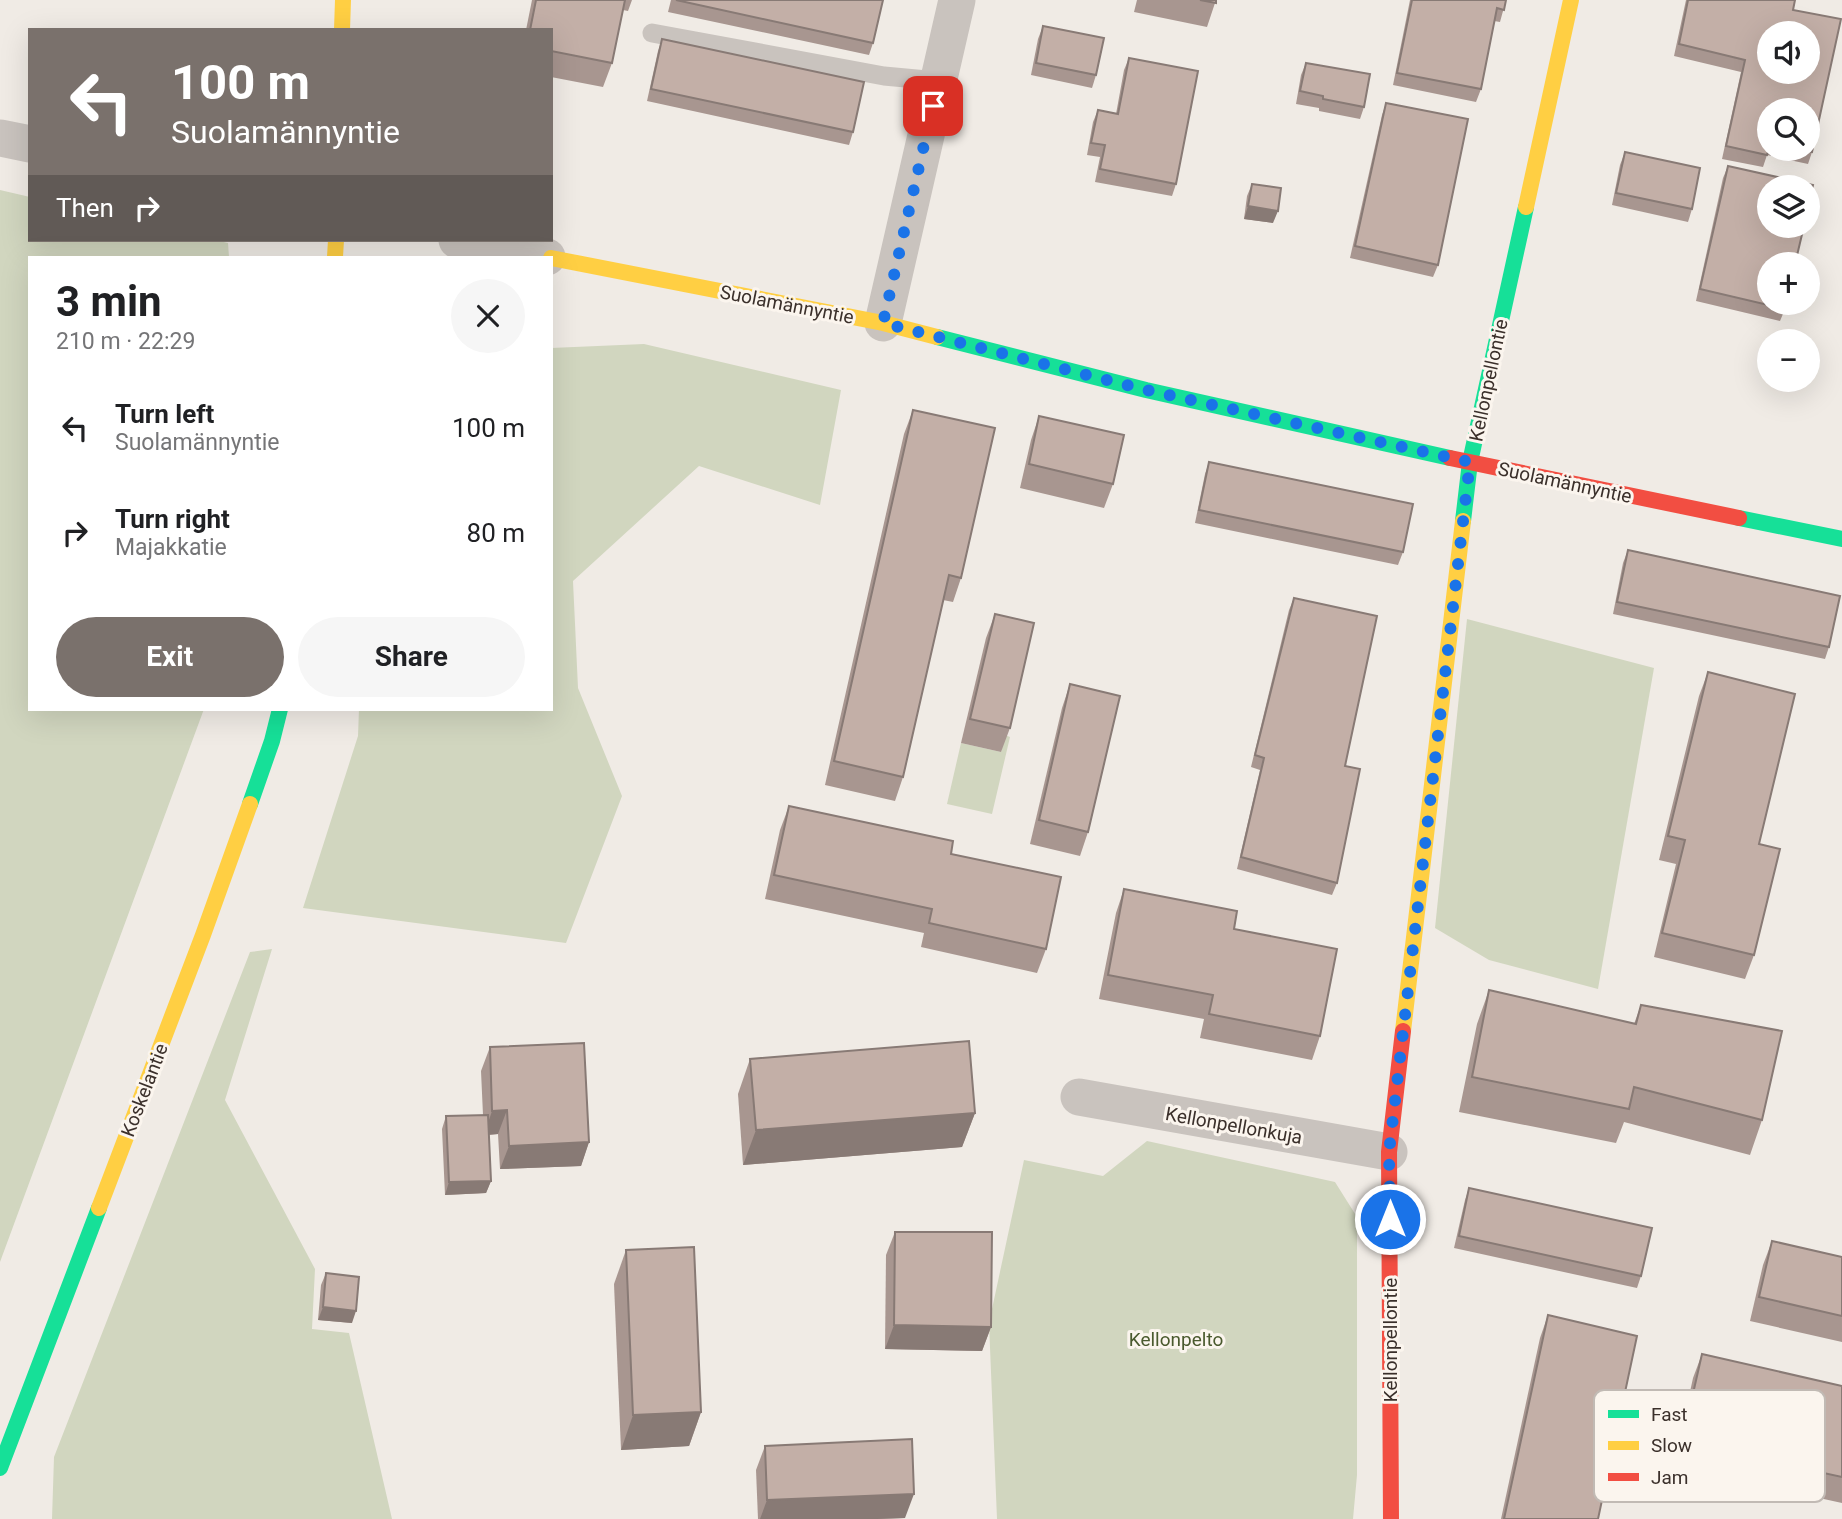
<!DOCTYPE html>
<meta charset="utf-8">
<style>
:root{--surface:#fff;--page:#f6f6f6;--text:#202124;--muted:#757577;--accent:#7a716c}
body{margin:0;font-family:Roboto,sans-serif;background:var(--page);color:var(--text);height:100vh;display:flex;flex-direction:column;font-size:26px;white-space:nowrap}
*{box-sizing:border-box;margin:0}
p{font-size:23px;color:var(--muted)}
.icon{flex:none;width:38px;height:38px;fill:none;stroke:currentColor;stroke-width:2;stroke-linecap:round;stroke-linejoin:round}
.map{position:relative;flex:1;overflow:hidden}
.drawer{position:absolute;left:28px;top:256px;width:525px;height:455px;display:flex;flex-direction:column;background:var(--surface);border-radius:0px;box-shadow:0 7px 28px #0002}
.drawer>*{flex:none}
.hud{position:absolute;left:28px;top:28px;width:525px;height:214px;border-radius:0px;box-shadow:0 7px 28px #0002;background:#7a716c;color:#fff;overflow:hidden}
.buttons{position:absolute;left:1757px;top:21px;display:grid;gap:14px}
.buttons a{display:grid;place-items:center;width:63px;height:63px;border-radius:50%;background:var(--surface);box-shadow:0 7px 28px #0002;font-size:35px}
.pin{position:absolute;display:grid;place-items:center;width:60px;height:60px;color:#fff;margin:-30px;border-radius:14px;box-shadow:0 4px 10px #0006}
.me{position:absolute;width:77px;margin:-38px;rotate:0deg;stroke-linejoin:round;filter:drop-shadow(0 0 5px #0008)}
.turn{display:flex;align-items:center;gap:24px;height:147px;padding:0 28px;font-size:32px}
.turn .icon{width:91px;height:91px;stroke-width:2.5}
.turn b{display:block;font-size:49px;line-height:60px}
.then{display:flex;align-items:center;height:66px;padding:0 28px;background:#0003;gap:14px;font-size:26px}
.round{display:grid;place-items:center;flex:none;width:74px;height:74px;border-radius:37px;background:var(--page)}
.overview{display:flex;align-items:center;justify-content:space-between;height:119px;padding:0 28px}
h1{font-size:42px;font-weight:700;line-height:52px}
.primary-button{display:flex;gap:14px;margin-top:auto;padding:14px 28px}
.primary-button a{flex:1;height:80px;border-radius:42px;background:var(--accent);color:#fff;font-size:28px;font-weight:700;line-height:80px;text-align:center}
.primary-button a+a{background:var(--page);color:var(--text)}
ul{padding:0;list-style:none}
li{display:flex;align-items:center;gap:21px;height:105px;padding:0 28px}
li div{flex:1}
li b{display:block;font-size:26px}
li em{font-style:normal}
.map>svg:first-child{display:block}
.green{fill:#d1d6bf}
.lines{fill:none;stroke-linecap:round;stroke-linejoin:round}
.lane{stroke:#c9c3be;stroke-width:19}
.street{stroke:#c9c3be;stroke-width:37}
.fast{stroke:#16e098;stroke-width:16}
.slow{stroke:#ffcf43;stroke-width:16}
.jam{stroke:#f24e42;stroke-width:16}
.wall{fill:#a89690;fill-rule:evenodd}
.shaded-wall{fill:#887a75}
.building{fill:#c3afa7;stroke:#887a75;stroke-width:2;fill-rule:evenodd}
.route{stroke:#1a73e8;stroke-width:12;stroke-dasharray:0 21.6}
.labels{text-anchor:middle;stroke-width:6;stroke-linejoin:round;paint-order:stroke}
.street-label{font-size:19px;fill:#3b302b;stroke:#fbf5ee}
.park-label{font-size:19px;fill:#4a5a2e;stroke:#fbf5ee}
.key{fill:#fbf5ee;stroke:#c1bab4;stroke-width:2}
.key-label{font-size:19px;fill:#3b302b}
</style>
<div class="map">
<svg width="1842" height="1519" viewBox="0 0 1842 1519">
<rect width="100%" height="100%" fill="#f0ebe5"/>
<g class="green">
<polygon points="0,190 30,197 30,240 215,240 228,243 229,257 30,257 30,709 204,709 0,1262"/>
<polygon points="644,344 841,390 820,505 699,466 573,581 578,688 622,796 566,943 303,908 358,736 359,709 551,709 551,348"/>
<polygon points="1467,619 1654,668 1598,989 1489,960 1435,928"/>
<polygon points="1005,735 1010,737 992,814 947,804 961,743 1001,752"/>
<polygon points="272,949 225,1100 315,1269 312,1329 349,1333 392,1519 52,1519 54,1457 250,952"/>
<polygon points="1147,1141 1335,1182 1357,1217 1357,1475 1353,1519 997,1519 989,1323 1024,1160 1103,1176"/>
</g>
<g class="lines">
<polyline class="lane" points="652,33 884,76 938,81"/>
<g class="street">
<polyline points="0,138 30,144"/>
<polyline points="457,240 547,257"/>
<polyline points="883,323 957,0"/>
<polyline points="1079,1097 1389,1152"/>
</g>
<g class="fast">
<polyline points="937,337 1146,390 1450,458"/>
<polyline points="1739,518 1842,539"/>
<polyline points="1463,521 1470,462 1526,207"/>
<polyline points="250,804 272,741 280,709"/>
<polyline points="0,1468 99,1208"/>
</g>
<g class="slow">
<polyline points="342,30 343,0"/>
<polyline points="1526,207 1571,0"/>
<polyline points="335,257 336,240"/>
<polyline points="551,258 883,323 937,337"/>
<polyline points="1403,1031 1463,521"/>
<polyline points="99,1208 203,935 250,804"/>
</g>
<g class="jam">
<polyline points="1450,458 1739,518"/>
<polyline points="1391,1519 1389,1152 1403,1031"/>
</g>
</g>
<g class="wall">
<polygon points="532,0 632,0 628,11 623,10 612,63 603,87 551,77 551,30 526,30"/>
<polygon points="671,0 883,0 873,43 869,55 668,12"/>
<polygon points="1137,0 1216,0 1207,27 1134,12"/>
<polygon points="1410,0 1506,0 1500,22 1494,21 1481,89 1476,102 1393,85"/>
<path d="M1686,0H1795L1793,10L1812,152L1808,164L1767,155L1763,167L1722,159L1741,72L1674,56ZM1769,110L1808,149H1769Z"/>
<polygon points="1043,26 1096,75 1092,88 1031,75 1038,39"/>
<polygon points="662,39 853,132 849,145 647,101 658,51"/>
<polygon points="1129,58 1176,184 1172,196 1095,182 1100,157 1087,155 1093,122 1098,110 1116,114 1124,70"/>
<polygon points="1306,63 1364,107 1360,119 1319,111 1319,108 1296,104 1301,75"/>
<polygon points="1386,103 1438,265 1433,277 1350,258 1382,115"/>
<polygon points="1625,152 1692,209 1688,222 1612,205 1620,165"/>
<polygon points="1728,166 1785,309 1780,321 1696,301 1723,178"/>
<polygon points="1252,184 1273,223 1244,219 1247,196"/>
<polygon points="913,410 961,578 953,602 943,600 903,777 895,801 825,785 904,434"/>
<polygon points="1039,416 1113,484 1104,508 1020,488 1031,440"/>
<polygon points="1209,462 1403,552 1398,565 1195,523 1205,474"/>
<polygon points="1628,550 1829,647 1825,659 1613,614 1623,563"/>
<polygon points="1294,598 1345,766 1337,883 1332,895 1237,869 1260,770 1251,767 1289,610"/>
<polygon points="995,614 1010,728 1001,752 961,743 986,638"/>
<polygon points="1708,672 1759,844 1754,955 1745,979 1654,957 1676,864 1659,860 1699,696"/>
<polygon points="1070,684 1088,832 1080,856 1030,844 1062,708"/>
<polygon points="789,806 951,854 1046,949 1037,973 921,947 924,933 765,899 780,830"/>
<polygon points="1124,889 1234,929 1320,1036 1312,1060 1200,1038 1204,1019 1099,999 1116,913"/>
<polygon points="1489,990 1634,1024 1641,1005 1762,1120 1750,1155 1624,1122 1616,1143 1459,1112 1477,1024"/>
<polygon points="490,1047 589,1142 581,1166 500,1169 498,1134 489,1135 491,1181 486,1193 445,1195 442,1129 446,1116 483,1115 481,1071"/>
<polygon points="750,1059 975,1113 962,1147 743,1165 738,1094"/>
<polygon points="1469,1188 1641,1276 1637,1288 1454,1248 1465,1200"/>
<polygon points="895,1232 991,1327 982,1351 885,1349 886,1255"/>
<polygon points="1772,1241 1842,1257 1842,1342 1750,1321 1763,1265"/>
<polygon points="626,1250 701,1412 689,1446 621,1450 614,1284"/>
<polygon points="326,1273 352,1323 318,1320 321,1285"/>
<polygon points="1548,1315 1598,1519 1501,1519 1540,1338"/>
<polygon points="1702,1354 1842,1386 1842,1503 1674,1466 1693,1378"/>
<polygon points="765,1446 905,1518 877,1519 758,1519 756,1470"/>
</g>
<g class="shaded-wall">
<polygon points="1248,206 1278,211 1273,223 1244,219"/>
<polygon points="507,1110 498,1134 484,1135 492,1111"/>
<polygon points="975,1113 962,1147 743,1165 756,1130"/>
<polygon points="589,1142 581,1166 500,1169 509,1146"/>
<polygon points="491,1181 486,1193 445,1195 449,1182"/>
<polygon points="323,1307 356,1311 352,1323 318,1320"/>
<polygon points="894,1325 991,1327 982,1351 885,1349"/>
<polygon points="701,1412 689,1446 621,1450 633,1415"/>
<polygon points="914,1494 905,1518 877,1519 760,1519 767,1500"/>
</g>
<g class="building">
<polygon points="536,0 625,0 612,63 551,51 551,30 530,30"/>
<polygon points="676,0 883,0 873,43"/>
<polygon points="1200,0 1216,0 1216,3"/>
<polygon points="1412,0 1506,0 1504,10 1497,8 1481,89 1397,73"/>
<path d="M1688,0H1795L1793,10L1841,19L1812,152L1799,149H1808V110H1769V148L1767,155L1726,146L1745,60L1679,44ZM1769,33H1808V72H1769Z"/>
<polygon points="1043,26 1104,38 1096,75 1036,63"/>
<polygon points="662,39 864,82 853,132 651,89"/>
<polygon points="1129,58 1198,71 1176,184 1100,169 1105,145 1091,143 1098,110 1118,114"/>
<polygon points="1306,63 1370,74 1364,107 1323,99 1323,96 1300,91"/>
<polygon points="1386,103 1468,119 1438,265 1355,246"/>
<polygon points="1625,152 1700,168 1692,209 1616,193"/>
<polygon points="1728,166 1813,185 1808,208 1808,187 1769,187 1769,226 1804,226 1795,264 1769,264 1769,303 1786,303 1785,309 1700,289"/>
<polygon points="1252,184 1281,188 1278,211 1248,206"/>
<polygon points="913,410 995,428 961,578 949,575 903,777 834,761"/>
<polygon points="1039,416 1124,435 1113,484 1029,464"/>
<polygon points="1209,462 1413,504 1403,552 1199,510"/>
<polygon points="1628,550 1840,596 1829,647 1617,602"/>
<polygon points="1294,598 1377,616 1345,766 1360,769 1337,883 1241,857 1264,758 1255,755"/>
<polygon points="995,614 1034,623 1010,728 970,719"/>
<polygon points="1708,672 1795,694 1759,844 1780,849 1754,955 1662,933 1685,840 1668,836"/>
<polygon points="1070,684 1120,696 1088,832 1039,820"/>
<polygon points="789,806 953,841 951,854 1061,877 1046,949 929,923 932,909 774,875"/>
<polygon points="1124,889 1237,911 1234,929 1337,949 1320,1036 1209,1014 1213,995 1108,975"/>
<polygon points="1489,990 1636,1024 1641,1005 1782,1031 1762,1120 1634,1087 1629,1109 1472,1077"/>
<polygon points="969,1041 975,1113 756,1130 750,1059"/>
<polygon points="584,1043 589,1142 509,1146 507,1110 492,1111 490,1047"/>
<polygon points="488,1115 491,1181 449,1182 446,1116"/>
<polygon points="1469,1188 1652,1228 1641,1276 1459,1236"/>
<polygon points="895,1232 992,1232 991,1327 894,1325"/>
<polygon points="1772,1241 1842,1257 1842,1316 1759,1297"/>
<polygon points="694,1247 701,1412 633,1415 626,1250"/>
<polygon points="326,1273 359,1277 356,1311 323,1307"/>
<polygon points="1548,1315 1637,1336 1598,1519 1504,1519"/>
<polygon points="1702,1354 1842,1386 1842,1477 1682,1442"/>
<polygon points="912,1439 914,1494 767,1500 765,1446"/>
</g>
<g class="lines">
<polyline class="route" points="933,106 883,323 1146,390 1470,462 1389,1152 1390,1219"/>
</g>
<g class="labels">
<g class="street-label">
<text transform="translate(787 304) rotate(11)" y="7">Suolamännyntie</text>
<text transform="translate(1488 380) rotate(-78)" y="7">Kellonpellontie</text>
<text transform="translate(1565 482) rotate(12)" y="7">Suolamännyntie</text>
<text transform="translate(144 1090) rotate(-69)" y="7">Koskelantie</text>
<text transform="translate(1234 1125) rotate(10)" y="7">Kellonpellonkuja</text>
<text transform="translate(1390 1340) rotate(-90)" y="7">Kellonpellontie</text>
</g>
<g class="park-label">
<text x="1176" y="1346">Kellonpelto</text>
</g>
</g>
<rect x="1594" y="1390" width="231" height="112" rx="10" class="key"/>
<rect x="1608" y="1410" width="31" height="8" fill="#16e098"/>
<rect x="1608" y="1441" width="31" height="9" fill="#ffcf43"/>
<rect x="1608" y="1473" width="31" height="8" fill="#f24e42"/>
<g class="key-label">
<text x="1651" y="1421">Fast</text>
<text x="1651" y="1452">Slow</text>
<text x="1651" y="1484">Jam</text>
</g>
</svg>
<div class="buttons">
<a><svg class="icon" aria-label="sound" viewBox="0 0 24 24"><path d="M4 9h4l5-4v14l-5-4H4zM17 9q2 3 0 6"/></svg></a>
<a><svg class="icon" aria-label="search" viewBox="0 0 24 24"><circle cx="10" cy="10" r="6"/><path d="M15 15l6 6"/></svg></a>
<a><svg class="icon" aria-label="layers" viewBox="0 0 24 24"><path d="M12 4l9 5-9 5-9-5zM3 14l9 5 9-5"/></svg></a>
<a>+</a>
<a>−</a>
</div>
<div class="pin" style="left:933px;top:106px;background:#d93025"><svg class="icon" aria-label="arrive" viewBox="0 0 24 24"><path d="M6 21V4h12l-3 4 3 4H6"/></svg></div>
<svg class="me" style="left:1390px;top:1219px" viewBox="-20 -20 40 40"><circle r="17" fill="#1a73e8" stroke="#fff" stroke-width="3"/><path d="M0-11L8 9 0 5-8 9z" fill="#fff"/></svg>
<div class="hud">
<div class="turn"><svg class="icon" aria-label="left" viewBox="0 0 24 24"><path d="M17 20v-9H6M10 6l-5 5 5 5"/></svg><div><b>100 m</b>Suolamännyntie</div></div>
<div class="then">Then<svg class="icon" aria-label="right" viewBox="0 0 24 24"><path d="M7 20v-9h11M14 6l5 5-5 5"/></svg></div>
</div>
<section class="drawer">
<div class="overview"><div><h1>3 min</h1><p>210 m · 22:29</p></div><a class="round"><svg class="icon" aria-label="close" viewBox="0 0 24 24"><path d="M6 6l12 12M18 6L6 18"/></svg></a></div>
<ul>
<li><svg class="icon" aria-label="left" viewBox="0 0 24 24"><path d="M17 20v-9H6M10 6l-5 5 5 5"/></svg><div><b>Turn left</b><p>Suolamännyntie</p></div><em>100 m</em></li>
<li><svg class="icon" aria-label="right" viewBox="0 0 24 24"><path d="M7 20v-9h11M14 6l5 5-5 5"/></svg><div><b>Turn right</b><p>Majakkatie</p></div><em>80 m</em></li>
</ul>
<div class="primary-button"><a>Exit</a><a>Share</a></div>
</section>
</div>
